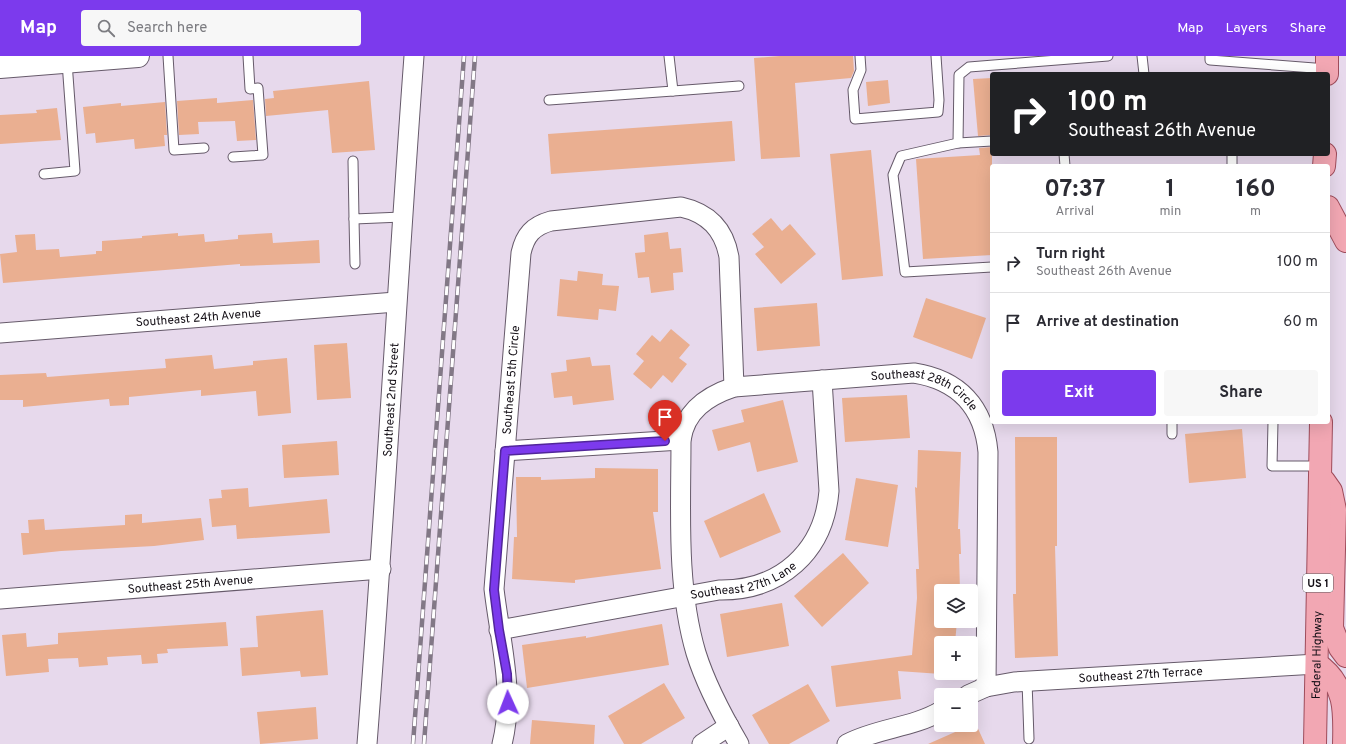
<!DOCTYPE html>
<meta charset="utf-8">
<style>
:root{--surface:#fff;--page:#f7f7f7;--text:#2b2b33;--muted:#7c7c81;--line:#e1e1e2;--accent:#7c3aed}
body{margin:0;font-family:Overpass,sans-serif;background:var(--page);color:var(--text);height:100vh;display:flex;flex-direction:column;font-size:15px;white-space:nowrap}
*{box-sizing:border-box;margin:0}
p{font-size:13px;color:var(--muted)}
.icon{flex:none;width:22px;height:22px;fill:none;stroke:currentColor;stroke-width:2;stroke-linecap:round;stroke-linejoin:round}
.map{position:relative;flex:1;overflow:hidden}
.side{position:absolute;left:990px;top:108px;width:340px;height:260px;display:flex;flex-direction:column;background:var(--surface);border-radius:4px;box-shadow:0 4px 16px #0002}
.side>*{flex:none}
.banner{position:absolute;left:990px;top:16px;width:340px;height:84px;border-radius:4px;box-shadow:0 4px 16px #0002;background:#202124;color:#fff;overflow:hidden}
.fabs{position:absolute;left:934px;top:528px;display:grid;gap:8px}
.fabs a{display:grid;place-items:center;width:44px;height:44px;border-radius:4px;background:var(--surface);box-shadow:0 4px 16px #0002;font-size:20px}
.pin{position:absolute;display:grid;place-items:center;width:34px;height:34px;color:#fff;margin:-41px -17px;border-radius:50% 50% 50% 0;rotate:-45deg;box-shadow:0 0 4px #0007}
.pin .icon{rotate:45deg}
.me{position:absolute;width:44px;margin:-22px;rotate:358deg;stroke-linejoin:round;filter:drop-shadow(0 0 3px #0008)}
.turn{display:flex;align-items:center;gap:14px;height:84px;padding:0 12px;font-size:18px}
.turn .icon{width:52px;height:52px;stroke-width:2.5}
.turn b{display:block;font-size:28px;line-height:34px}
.eta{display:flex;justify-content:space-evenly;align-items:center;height:68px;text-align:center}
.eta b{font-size:24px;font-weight:700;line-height:28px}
.button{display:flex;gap:8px;margin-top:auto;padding:8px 12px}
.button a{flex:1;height:46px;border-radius:4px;background:var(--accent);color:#fff;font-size:16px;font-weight:700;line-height:46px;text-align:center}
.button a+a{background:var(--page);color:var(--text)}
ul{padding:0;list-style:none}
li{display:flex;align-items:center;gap:12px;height:60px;padding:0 12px;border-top:1px solid var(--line)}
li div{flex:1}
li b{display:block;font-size:15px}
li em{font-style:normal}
header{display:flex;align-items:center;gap:24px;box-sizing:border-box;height:56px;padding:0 20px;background:var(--accent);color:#fff}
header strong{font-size:19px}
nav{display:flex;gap:22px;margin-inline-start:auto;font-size:14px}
.search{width:280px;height:36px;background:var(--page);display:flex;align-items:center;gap:10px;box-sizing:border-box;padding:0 14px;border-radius:4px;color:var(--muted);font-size:15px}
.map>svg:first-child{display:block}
.building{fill:#eaaf91}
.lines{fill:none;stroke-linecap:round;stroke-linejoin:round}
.service-casing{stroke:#665a6a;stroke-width:11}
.minor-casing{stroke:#665a6a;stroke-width:21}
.tertiary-casing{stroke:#665a6a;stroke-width:24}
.primary-casing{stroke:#9e4c5b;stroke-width:24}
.service{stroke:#fff;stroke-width:9}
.minor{stroke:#fff;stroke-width:19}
.tertiary{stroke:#fff;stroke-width:22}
.primary{stroke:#f2a7b3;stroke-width:22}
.rail-casing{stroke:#827886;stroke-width:4.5}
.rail{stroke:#fff;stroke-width:3;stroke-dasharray:9;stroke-linecap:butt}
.route-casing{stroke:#51269a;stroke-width:10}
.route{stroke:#7c3aed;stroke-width:7}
.labels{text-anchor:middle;stroke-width:3.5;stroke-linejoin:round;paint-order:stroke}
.shield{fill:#fff;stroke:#5a565b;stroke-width:1}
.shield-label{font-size:11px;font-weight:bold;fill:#130e15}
.street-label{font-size:12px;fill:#130e15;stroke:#fff}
</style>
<header>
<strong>Map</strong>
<div class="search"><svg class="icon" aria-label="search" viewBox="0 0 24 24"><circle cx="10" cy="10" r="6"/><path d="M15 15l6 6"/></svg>Search here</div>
<nav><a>Map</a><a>Layers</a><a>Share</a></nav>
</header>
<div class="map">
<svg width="1346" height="688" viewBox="0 0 1346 688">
<rect width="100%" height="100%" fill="#e7d9ec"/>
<g class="building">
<polygon points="780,0 853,0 854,15 851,22 795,27 800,101 761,103 754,2"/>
<polygon points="992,22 992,79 978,80 973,23"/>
<polygon points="888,24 890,47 868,50 866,26"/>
<polygon points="369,25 375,94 332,97 328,54 266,60 265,43 274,42 273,35"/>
<polygon points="217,42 217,47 253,44 256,84 237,85 235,65 198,66 199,78 179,79 177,45"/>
<polygon points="165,46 167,79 164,79 165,90 135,93 134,83 96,87 95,77 86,78 83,51 121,47 121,50"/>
<polygon points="57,52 61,84 0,88 0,59 37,57 36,54"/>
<polygon points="732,65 735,105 551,118 548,78"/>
<polygon points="992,91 992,199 923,203 916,103 980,99 979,92"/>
<polygon points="871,94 883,220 842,224 830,98"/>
<polygon points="771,162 782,175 790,168 816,198 781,228 755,198 764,191 752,178"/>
<polygon points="668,176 670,193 681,192 683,216 673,217 674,234 651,237 649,221 638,222 635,197 645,196 644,179"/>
<polygon points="178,177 178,180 204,178 205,186 238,183 238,179 272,177 273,187 319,184 320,207 240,210 240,208 3,227 0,198 17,196 15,179 35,178 36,194 59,193 60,201 96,198 96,195 102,195 102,185 142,182 142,180"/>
<polygon points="578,215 603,218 602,229 619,230 616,255 599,253 598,264 557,260 560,223 577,225"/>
<polygon points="926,242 986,262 972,303 913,281"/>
<polygon points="817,247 820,290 757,295 754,252"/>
<polygon points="671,273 690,289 679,302 687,308 672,327 663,319 651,333 633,318 644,305 636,298 652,279 660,286"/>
<polygon points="347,287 351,342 317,344 314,289"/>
<polygon points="212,299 214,313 253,309 253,305 287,302 291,357 258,360 256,335 201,340 201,334 129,341 129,349 110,350 109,343 23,351 23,344 0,344 0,319 46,317 47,321 166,312 165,303"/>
<polygon points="590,301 592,310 610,309 614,344 573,349 572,340 554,342 551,317 567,315 566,304"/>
<polygon points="907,339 910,382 845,386 842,342"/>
<polygon points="783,344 798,406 757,416 750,386 718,395 712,374 744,366 741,354"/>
<polygon points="1242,373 1246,422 1189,427 1185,378"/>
<polygon points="1015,381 1057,381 1057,490 1055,490 1058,600 1015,602 1013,538 1016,538"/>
<polygon points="337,385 339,419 284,422 282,389"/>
<polygon points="918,394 961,396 958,473 960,473 961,498 959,498 960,535 941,535 941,565 957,565 955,587 941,587 941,618 898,615 901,643 836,651 831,610 912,599 917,542 916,513 919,513 915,431 917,432"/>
<polygon points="595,412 658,413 658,456 653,456 661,513 575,524 575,527 512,523 514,481 517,481 516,421 541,421 541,424 595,422"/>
<polygon points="856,422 898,429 888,491 845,484"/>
<polygon points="248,432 249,451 327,443 330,477 237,483 236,469 212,471 209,443 222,442 221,434"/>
<polygon points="764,437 781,476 720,502 704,465"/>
<polygon points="142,458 142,467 201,462 204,484 154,490 61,495 23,499 21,477 29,477 28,464 44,463 45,474 125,469 125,459"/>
<polygon points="843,497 869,527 822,571 794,540"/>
<polygon points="782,547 789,590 727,601 720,558"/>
<polygon points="323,554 328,619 301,621 300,615 242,620 240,592 258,591 256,560"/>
<polygon points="226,566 228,590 167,593 168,597 157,598 158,607 142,608 141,599 107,601 108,609 79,611 78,602 48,603 49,616 6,620 2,579 26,577 27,591 58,588 58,577"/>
<polygon points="662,568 669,609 527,632 522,589 586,580 586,582"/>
<polygon points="664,627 685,662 641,688 624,688 608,660"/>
<polygon points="808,628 830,665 789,688 769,688 752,659"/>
<polygon points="316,651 318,683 260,688 257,656"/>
<polygon points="532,664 595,669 594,688 530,688"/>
<polygon points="975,666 985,688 928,688 971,669"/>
</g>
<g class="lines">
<g class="service-casing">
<g id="service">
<polyline points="168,0 174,94 204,92"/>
<polyline points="860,0 861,14 853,34 855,63 938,56 939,44 936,0"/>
<polyline points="1142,0 1144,18"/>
<polyline points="1210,0 1210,4 1327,13"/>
<polyline points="673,35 739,30"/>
<polyline points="549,44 673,35 669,0"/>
<polyline points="992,85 958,87 901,100 893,119 905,216 992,211"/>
<polyline points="958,87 959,19 969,11 1108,0"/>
<polyline points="1064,98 1065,110"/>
<polyline points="1232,98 1232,110"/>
<polyline points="233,101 263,99 258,32 250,33 248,0"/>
<polyline points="353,105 354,163 402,161"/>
<polyline points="44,118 75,115 67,6"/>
<polyline points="354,163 355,208"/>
<polyline points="1172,366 1172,378"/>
<polyline points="1273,366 1272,410 1320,410"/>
<polyline points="1027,625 1029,683"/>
</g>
</g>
<g class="minor-casing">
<g id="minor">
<path id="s1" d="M0,277L396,246"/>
<polyline points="505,395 681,384"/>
<path id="s2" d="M0,543L381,513"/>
<path id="s3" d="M499,574L719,534C780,535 824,496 829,435L822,324"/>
<path id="s4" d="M968,639L986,631L1014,626L1317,608"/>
<path id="s5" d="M367,688C385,459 397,229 414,0"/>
<path id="s6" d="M502,688C515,636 500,585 494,533L521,197C525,179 533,170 551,165L681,151C708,157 724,173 729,201L734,331"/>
<polyline points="702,688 729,670"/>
<path id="s7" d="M739,688C722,659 706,629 696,597C676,529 681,454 681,384C685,355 707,340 734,331L914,317C959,324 984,351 988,396L986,631"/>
<path d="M847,688C877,672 912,672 941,655"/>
</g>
</g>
<g class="tertiary-casing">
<polyline id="tertiary" points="0,11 138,0"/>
</g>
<g class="primary-casing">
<g id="primary">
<polyline points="1327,18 1327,0"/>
<polyline points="1324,110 1325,98"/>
<polyline points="1328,151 1346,185"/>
<polyline points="1324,425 1331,435 1335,454 1332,572 1340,592 1346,600"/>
<path d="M1317,608C1346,628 1345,655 1344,688"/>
<path id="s8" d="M1315,688L1321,366"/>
</g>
</g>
<use href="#service" class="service"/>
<use href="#minor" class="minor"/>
<use href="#tertiary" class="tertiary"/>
<use href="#primary" class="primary"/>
<g class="rail-casing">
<g id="rail">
<polyline points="413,688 464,0"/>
<polyline points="424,688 475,0"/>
</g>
</g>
<use href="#rail" class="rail"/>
</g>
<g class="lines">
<g class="route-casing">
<polyline id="route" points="508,647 507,618 499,574 494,534 505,395 665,385"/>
</g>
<use href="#route" class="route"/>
</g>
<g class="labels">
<rect class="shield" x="1303" y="518" width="30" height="18" rx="3"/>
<g class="shield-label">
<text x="1318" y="531">US 1</text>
</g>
<g class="street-label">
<text dy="4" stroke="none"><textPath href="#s1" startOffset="199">Southeast 24th Avenue</textPath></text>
<text dy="4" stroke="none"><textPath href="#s6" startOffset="366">Southeast 5th Circle</textPath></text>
<text dy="4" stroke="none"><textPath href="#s7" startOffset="590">Southeast 28th Circle</textPath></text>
<text dy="4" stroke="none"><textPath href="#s5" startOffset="345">Southeast 2nd Street</textPath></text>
<text dy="4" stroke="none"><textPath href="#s3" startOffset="250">Southeast 27th Lane</textPath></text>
<text dy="4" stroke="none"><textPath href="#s2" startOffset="191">Southeast 25th Avenue</textPath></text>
<text dy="4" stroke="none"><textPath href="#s8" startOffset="89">Federal Highway</textPath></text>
<text dy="4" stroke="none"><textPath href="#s4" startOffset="175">Southeast 27th Terrace</textPath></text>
</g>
</g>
</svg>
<div class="fabs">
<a><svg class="icon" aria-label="layers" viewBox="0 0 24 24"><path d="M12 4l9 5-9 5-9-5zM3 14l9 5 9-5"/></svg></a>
<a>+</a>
<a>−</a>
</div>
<div class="pin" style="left:665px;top:385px;background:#d93025"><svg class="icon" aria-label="arrive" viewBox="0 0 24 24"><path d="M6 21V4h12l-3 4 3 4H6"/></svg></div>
<svg class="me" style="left:508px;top:647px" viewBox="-20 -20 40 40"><circle r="19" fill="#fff"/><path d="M0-13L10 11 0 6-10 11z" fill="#7c3aed"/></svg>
<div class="banner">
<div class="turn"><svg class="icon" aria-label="right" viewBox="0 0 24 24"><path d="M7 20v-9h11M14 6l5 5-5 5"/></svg><div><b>100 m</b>Southeast 26th Avenue</div></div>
</div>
<section class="side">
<div class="eta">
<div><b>07:37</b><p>Arrival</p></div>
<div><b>1</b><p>min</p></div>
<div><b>160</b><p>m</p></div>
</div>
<ul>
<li><svg class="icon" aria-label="right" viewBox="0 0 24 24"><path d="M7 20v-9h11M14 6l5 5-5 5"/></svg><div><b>Turn right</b><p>Southeast 26th Avenue</p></div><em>100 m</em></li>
<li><svg class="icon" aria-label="arrive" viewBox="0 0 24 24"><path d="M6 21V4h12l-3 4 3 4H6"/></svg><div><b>Arrive at destination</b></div><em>60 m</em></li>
</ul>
<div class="button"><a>Exit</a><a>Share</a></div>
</section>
</div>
